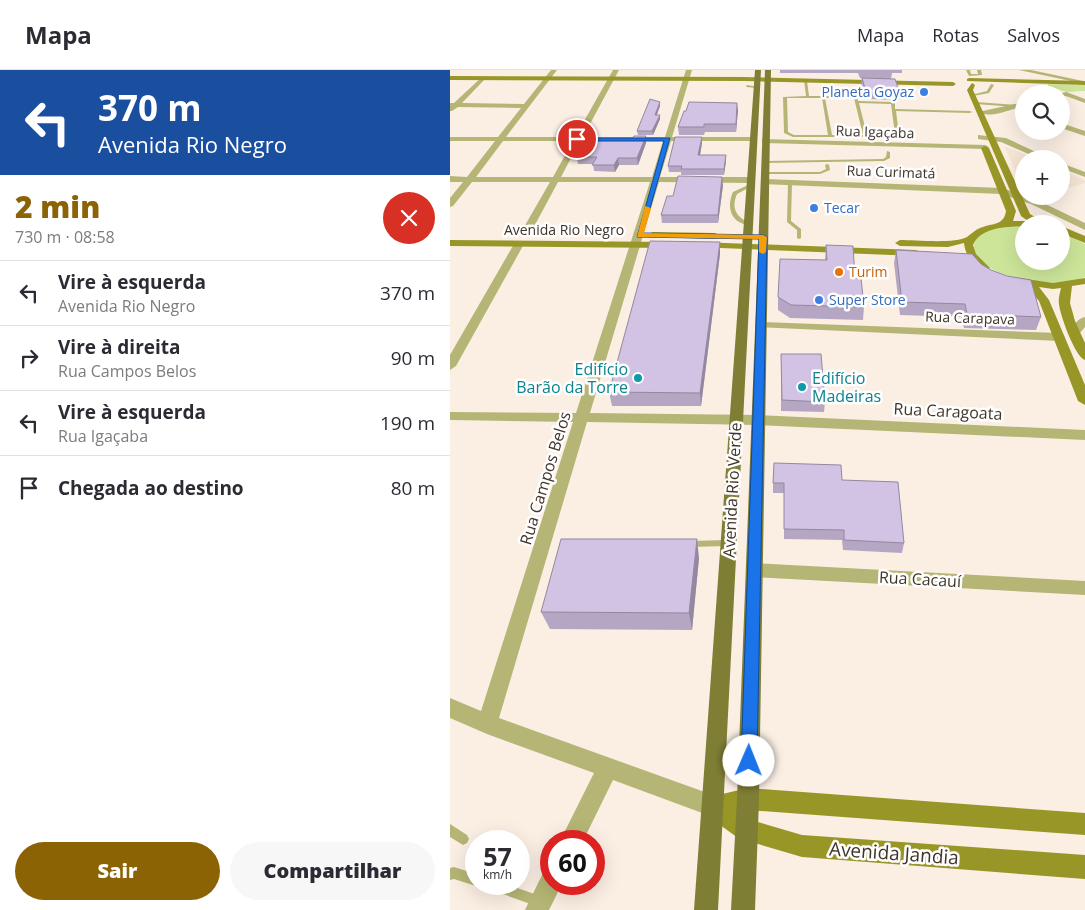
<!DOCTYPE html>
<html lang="pt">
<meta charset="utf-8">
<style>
:root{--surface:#fff;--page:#f7f7f7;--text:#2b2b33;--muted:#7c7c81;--line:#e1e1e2;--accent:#8c6304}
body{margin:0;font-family:"Open Sans",sans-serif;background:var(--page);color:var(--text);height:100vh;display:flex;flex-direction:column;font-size:19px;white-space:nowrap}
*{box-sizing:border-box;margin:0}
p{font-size:16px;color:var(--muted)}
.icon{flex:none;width:28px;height:28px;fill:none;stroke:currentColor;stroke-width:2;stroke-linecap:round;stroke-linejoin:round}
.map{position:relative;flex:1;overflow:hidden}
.drawer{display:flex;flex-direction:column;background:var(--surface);width:450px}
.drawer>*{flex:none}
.guide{background:#1a4fa0;color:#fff;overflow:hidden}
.tools{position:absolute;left:565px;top:15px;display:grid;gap:10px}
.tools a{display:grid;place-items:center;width:55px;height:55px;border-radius:50%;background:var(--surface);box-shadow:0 5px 20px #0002;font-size:25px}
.speed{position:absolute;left:15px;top:760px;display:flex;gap:10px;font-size:25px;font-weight:700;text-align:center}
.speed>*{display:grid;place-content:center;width:65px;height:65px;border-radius:50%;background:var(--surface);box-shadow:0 5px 20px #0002;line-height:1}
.speed small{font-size:12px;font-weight:400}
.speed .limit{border:8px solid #d22;background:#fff;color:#111}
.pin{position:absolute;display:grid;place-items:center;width:42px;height:42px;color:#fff;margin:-21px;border:2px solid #fff;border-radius:50%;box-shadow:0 1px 5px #0007}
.me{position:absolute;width:55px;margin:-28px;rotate:1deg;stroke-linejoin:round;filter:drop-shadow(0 0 4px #0008)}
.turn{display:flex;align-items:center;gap:18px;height:105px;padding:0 15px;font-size:22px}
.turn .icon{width:65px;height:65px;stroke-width:2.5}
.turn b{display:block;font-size:35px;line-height:42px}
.round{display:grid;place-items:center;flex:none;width:52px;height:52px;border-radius:26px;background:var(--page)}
.summary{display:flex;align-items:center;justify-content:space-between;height:85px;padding:0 15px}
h1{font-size:30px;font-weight:800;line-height:38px;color:var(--accent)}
.action{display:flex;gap:10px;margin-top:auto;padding:10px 15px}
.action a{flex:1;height:58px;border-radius:30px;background:var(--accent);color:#fff;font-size:20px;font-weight:800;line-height:58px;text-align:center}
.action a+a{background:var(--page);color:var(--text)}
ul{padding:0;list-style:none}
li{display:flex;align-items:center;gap:15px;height:65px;padding:0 15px;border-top:1px solid var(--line)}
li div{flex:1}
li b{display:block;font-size:19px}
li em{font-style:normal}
header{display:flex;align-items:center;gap:30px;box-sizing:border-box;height:70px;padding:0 25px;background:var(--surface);border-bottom:1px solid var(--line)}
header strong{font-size:24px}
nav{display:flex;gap:28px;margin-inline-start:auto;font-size:18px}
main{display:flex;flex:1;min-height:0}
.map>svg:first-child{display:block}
.medical{fill:#f5e4d3}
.green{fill:#cce599}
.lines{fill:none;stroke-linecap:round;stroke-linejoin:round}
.lane{fill:#b5b575;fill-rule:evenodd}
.street{fill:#b5b575;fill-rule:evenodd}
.secondary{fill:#989627;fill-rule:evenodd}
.primary{fill:#7f7e35;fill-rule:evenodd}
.wall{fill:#b5a7c3}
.shaded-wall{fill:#93889f}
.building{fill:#d2c2e3;stroke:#93889f}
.route{fill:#1a73e8;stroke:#114b97}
.slow{fill:#f59e0b}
.shop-dot{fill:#3f7fe0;stroke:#fefefe;stroke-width:2}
.food-dot{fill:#e8710a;stroke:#fefefe;stroke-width:2}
.culture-dot{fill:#0f9aa8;stroke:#fefefe;stroke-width:2}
.labels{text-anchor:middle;stroke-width:5;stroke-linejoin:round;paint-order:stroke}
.far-shop-label{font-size:14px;fill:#366cbe;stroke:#fefefe;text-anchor:start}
.far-street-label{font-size:14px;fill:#41352a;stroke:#fefefe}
.far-food-label{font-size:14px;fill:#c56008;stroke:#fefefe;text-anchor:start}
.culture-label{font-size:16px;fill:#0d838f;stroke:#fefefe;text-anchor:end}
.street-label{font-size:16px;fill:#41352a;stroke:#fefefe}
.near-street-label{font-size:19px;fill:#41352a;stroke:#fefefe}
</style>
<header>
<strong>Mapa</strong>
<nav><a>Mapa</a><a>Rotas</a><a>Salvos</a></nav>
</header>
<main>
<section class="drawer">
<div class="guide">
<div class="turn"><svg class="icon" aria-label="left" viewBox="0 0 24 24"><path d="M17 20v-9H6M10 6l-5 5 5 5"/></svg><div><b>370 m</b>Avenida Rio Negro</div></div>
</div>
<div class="summary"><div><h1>2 min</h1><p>730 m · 08:58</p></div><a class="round" style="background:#d93025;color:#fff"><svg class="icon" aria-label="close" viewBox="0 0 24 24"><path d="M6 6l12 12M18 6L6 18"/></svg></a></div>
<ul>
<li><svg class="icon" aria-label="left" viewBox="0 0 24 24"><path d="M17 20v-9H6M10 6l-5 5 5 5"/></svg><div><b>Vire à esquerda</b><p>Avenida Rio Negro</p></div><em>370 m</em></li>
<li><svg class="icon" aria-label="right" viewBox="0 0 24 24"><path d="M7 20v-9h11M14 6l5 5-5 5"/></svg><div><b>Vire à direita</b><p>Rua Campos Belos</p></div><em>90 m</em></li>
<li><svg class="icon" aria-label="left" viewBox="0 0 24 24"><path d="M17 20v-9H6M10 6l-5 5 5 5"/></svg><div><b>Vire à esquerda</b><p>Rua Igaçaba</p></div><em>190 m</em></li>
<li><svg class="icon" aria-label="arrive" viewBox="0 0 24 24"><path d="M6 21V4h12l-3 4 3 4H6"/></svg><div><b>Chegada ao destino</b></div><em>80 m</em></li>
</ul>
<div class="action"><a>Sair</a><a>Compartilhar</a></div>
</section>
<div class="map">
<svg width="635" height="840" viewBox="0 0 635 840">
<rect width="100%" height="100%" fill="#fbefe4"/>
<g class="medical">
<polygon points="554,76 587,89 574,89 574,119"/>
<polygon points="611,99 635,110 635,113 611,120"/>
</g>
<g class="green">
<polygon points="598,14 635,15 635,21 617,22 598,16"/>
<path d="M574,154V191H611V161L635,174V207C607,218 569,213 542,199C517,186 517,162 547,156C555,155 565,155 574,154Z"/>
</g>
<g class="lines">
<g class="lane">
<polygon points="516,0 520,0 521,4 528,4 527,0 531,0 532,5 519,6"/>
<path d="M354,10L357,11L359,26H372L370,18L372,17L374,18L375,26H404L402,21L404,20L406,21L408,31L443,32L445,33V39L520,41L522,42L520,43L446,41L449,65L443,67H343L334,63L333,27L356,26ZM337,28H372L378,65H344L338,62ZM375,28H404L413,65H382ZM409,33L441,34L445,64L417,65Z"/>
<polygon points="541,14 544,15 539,23 523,26 521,25 537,21"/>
<polygon points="297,15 309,17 307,18 296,17"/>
<polygon points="526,32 567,35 569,36 567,37 525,34"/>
<polygon points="437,81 440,82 440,88 434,91 315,93 313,92 315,91 433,89 436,87"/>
<polygon points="377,94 379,95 380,100 370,104 315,104 313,103 315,102 370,102 376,99 375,95"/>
<polygon points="340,112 342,113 341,151 351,159 351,168 349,169 347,168 347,160 337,152 338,113"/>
<path d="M298,115L302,116L287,124C281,138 286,147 300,153V155C281,154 276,137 283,122Z"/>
<polygon points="279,470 282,471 283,473 282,475 279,476 238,477 235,476 234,474 235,472 238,471"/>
<polygon points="0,754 17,765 19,769 17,773 13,775 0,767"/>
<polygon points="4,797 26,804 26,814 30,814 26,816 4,809 0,810 0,798"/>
<polygon points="34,814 56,814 93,827 95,831 93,835 89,837 36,818"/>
</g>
<g class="street">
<path d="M101,0H107L56,67H125L163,0H169L133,67H215L236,0H242L222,67H303L307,69L303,71H221L210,107H300L304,110L300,113L209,112L140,343L308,345L635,360V370L308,355L137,352L49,648L263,725L271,728L274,736L271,744L263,747L163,710L133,771H110L144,703L37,664L0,648V628L31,641L123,352L0,350V342L126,343L200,112H108L80,164L75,167L70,164L100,112H22L3,136L0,137V128L13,112H0V106L17,107L45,71H0V67H48L71,38L8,37L2,41H0V33H4L33,6L36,8L35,9L12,33L74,34ZM53,71H123L103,107H26ZM130,71H213L202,107H111Z"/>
<polygon points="569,0 581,0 633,11 635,14"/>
<polygon points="616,22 635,29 635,33 616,26 611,27 611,24 609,24"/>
<path d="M574,32V36C561,39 539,49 528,42Z"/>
<polygon points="611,53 635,61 635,66 611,58"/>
<polygon points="528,65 556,68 601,89 590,89 551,72 528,69"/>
<polygon points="312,69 535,75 539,77 535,79 315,73 312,73"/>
<polygon points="611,93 635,102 635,107 611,98"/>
<polygon points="315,109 552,118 587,130 635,153 635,160 581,134 551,124 312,114 312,110"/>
<polygon points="69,171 74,174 6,296 0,300 0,285 64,174"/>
<path d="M635,247V257L629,264H621L619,262C623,256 628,248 635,247Z"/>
<polygon points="311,252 609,263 615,267 609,271 307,257 305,255 307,253"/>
<polygon points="304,493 635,511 635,525 304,507 298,505 296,500 298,495"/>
<polygon points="101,799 101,814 112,814 99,840 75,840 93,803"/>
</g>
<g class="secondary">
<polygon points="0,6 294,7 503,12 506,14 503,16 294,11 0,10"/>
<polygon points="519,8 635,11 635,15 517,11 517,9"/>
<path d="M522,13L525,15L523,20L580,144L595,153L574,154V156C556,157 531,157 523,175L526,184L540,198L535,201C524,197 515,185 514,173L498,177L450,176L445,173L450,170C465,170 505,174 517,167C521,164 525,160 530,158C542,153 554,156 556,141L531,78L535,76L539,78L566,141L563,151H578L571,146L517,20Z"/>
<polygon points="611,156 635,166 635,173 611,163"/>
<polygon points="203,162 265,163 270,166 265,169 200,167 200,163"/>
<polygon points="0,170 219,172 224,175 219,178 0,176"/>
<polygon points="249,172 466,180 471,183 466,186 246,177 244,175"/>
<path d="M563,207L603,213L635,208V214L622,216L620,233L625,251L635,273V290C625,287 610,245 609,234C608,228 610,223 611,218L603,219L589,217L599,230L635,315V335L628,331L589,231C580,220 572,215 559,212L558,210L559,208Z"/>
<polygon points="298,718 635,743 635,765 298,740 289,742 301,750 352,765 635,785 635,809 352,787 288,768 255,744 252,736 255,728"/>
</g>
<g class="primary">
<polygon points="305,0 311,0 268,840 244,840"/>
<polygon points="315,0 321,0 309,729 305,840 281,840 287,729"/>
</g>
</g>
<g class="wall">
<polygon points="330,0 452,0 452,3 442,3 441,9 410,8 408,3 330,3"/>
<polygon points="412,8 450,23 449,30 415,29 411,16"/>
<polygon points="210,32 210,36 207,45 210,49 203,65 188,65 187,61"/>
<polygon points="288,40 286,62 255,62 254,65 229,65 228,57"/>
<polygon points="196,73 188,95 169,95 165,102 144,101 143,94 128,94 127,87"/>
<polygon points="252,73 250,85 276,85 276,91 274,105 231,105 231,102 219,102 218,96"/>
<polygon points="273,115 268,153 212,153 211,145 223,126"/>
<polygon points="270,172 270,184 251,336 162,336 159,322"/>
<polygon points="376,175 405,208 414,237 413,250 340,248 328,240 328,227 375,190"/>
<polygon points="446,180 531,194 591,247 586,260 514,258 511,247 450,245 444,193"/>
<polygon points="331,284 375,332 374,342 331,341"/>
<polygon points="392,410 454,473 452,483 393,480 392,470 334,469 334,423 323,423 323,413"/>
<polygon points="249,488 242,560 100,559 91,542"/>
</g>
<g class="shaded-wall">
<polygon points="210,32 210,36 205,49 205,45"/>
<polygon points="287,33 288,40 286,62 286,54"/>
<polygon points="210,45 210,49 203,65 202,61"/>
<polygon points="196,66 196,73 188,95 187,88"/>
<polygon points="252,67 252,73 249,91 248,85"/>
<polygon points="276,85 276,91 274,105 274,99"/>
<polygon points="168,88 169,95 165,102 164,95"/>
<polygon points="272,107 273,115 268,153 268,145"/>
<polygon points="270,172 270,184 251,336 250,323"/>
<polygon points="247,469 249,488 242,560 239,543"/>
</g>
<g class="building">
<polygon points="412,8 445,9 450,23 416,22"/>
<polygon points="200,29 210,32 205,45 210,45 202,61 187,61"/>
<polygon points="239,32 287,33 286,54 254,54 254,57 228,57 234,41 236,41"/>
<polygon points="184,66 196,66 187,88 168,88 164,95 142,95 147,87 127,87 136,69 182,69"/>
<polygon points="225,67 252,67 248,85 276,85 274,99 231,99 232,96 218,96"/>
<polygon points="228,106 272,107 268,145 211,145 217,126 223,126"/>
<polygon points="200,171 270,172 250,323 159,322"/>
<polygon points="376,175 403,176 405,208 411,208 414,237 341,235 328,227 330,189 377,190"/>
<polygon points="446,180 522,184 531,194 541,200 557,206 581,210 591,247 517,244 515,234 452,232"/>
<polygon points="331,284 371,284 375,332 332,330"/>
<polygon points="324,393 391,395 392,410 448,412 454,473 394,470 394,460 334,459 334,413 323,413"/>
<polygon points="111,469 247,469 239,543 91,542"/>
</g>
<polygon class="route" points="127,68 220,68 193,163 313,165 317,167 307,691 305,696 299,699 294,696 291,691 309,169 187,167 214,71 125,71"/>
<polygon class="slow" points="195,136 201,138 194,163 313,165 317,167 316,182 313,184 309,182 309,169 187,167"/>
<g class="shop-dot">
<circle cx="474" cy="22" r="5"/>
<circle cx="364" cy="138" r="5"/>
<circle cx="369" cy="230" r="5"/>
</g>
<circle class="food-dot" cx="389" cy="202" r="5"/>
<g class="culture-dot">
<circle cx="188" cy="308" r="5"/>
<circle cx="352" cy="317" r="5"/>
</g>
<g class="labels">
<g class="far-shop-label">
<text x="464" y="27" text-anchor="end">Planeta Goyaz</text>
<text x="374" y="143">Tecar</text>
<text x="379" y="235">Super Store</text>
</g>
<g class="far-street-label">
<text transform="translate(425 62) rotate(2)" y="5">Rua Igaçaba</text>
<text transform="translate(441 102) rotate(2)" y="5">Rua Curimatá</text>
<text x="114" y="165">Avenida Rio Negro</text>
<text transform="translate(520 248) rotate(2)" y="5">Rua Carapava</text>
</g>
<g class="far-food-label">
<text x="399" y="207">Turim</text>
</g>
<g class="culture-label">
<text x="178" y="305">Edifício<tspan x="178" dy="18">Barão da Torre</tspan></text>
<text x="362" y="314" text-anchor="start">Edifício<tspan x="362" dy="18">Madeiras</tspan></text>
</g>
<g class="street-label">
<text transform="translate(498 341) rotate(3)" y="6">Rua Caragoata</text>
<text transform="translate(95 408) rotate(-73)" y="6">Rua Campos Belos</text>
<text transform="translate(282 420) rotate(-87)" y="6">Avenida Rio Verde</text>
<text transform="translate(470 509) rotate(3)" y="6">Rua Cacauí</text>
</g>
<g class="near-street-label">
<text transform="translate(444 783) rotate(4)" y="7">Avenida Jandia</text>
</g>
</g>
</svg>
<div class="tools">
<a><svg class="icon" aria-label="search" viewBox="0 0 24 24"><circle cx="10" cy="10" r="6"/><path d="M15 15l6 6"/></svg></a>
<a>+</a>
<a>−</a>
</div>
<div class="speed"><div>57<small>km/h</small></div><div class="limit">60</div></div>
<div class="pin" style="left:127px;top:69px;background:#d93025"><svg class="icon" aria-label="arrive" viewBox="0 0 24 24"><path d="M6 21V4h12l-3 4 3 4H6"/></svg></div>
<svg class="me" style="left:299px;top:691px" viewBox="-20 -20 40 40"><circle r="19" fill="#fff"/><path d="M0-13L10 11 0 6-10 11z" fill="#1a73e8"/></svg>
</div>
</main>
